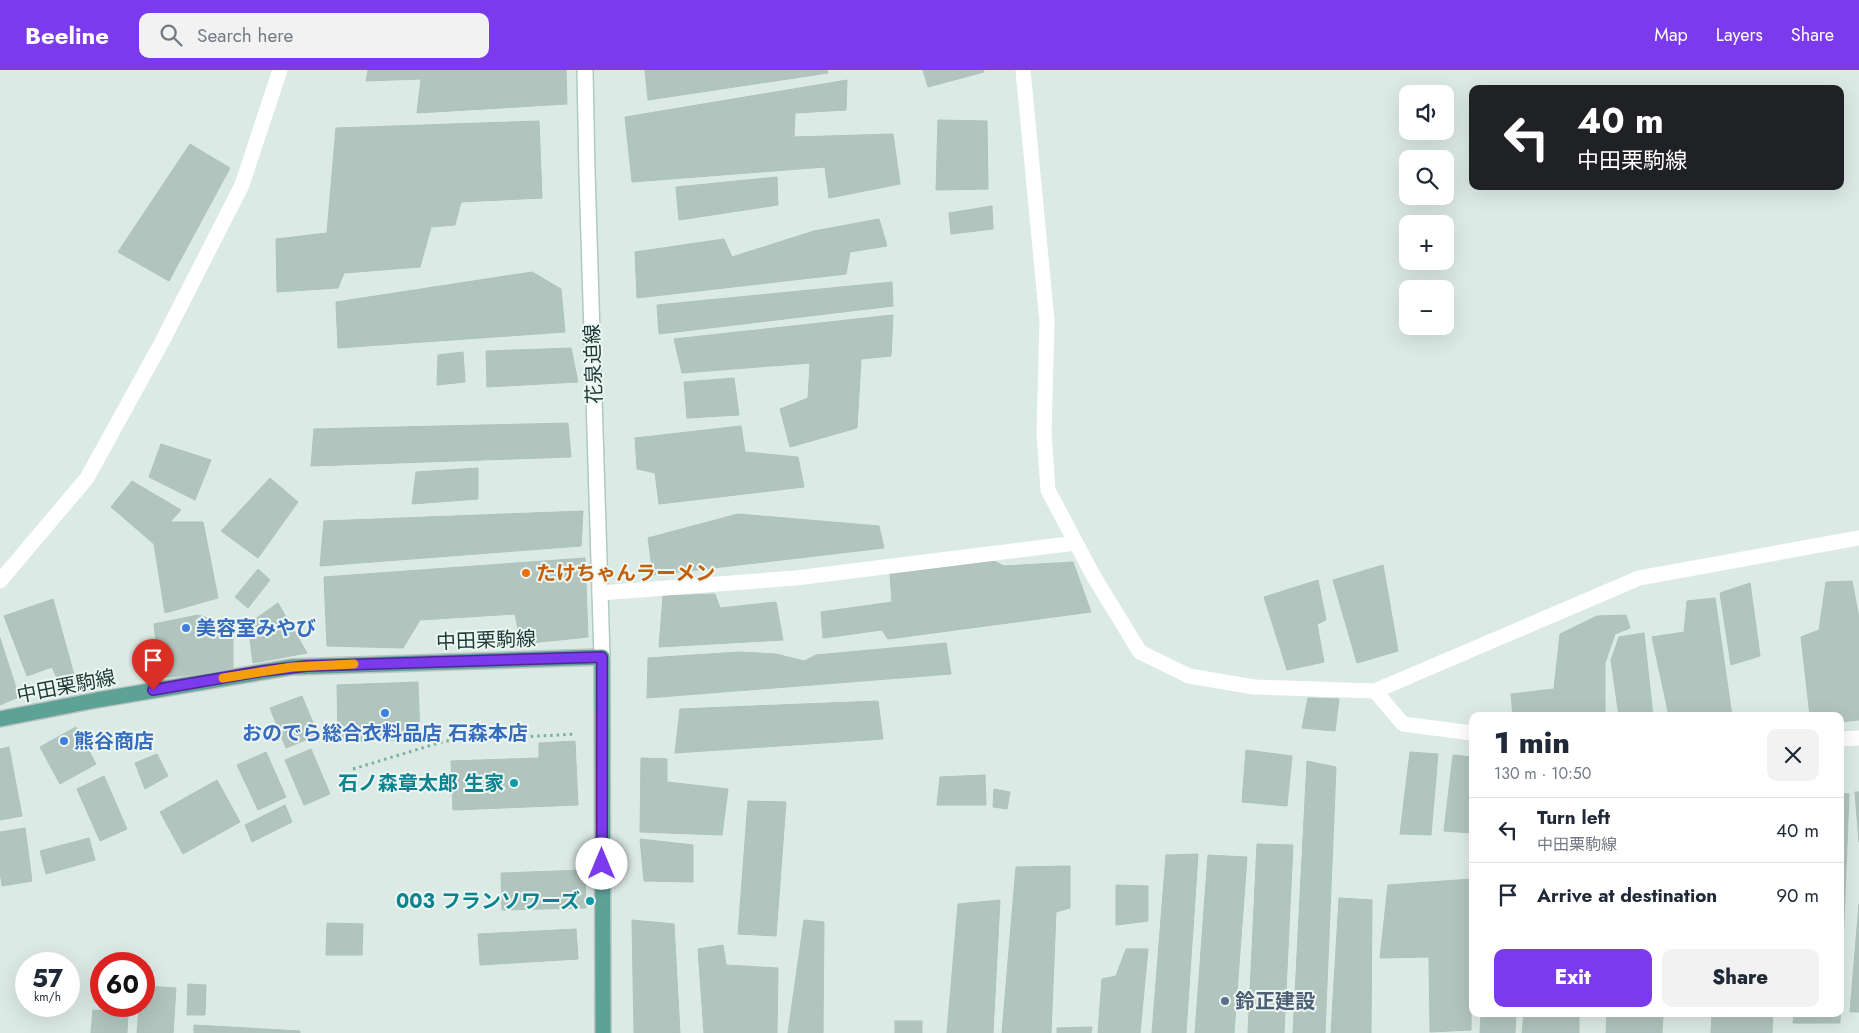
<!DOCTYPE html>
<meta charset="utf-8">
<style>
:root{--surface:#fff;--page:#f2f2f3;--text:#1f2937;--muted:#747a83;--line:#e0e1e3;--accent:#7c3aed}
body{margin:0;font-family:Jost,"Noto Sans JP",sans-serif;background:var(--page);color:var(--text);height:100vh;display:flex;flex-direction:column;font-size:19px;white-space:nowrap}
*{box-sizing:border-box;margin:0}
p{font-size:16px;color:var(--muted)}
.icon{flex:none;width:28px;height:28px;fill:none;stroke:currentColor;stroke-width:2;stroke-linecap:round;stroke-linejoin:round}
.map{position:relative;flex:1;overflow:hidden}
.details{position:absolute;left:1469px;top:642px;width:375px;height:305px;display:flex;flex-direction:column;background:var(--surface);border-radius:10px;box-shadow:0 5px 20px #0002}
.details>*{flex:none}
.hud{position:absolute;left:1469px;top:15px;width:375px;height:105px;border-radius:10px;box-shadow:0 5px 20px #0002;background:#202124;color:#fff;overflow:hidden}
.fabs{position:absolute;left:1399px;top:15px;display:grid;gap:10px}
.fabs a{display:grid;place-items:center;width:55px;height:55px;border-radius:10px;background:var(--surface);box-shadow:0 5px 20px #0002;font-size:25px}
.speed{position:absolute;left:15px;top:882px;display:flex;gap:10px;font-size:25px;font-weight:700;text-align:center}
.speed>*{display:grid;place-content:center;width:65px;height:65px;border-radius:50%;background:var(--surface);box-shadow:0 5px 20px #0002;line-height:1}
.speed small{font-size:12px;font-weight:400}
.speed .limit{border:8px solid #d22;background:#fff;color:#111}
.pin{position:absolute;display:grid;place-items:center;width:42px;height:42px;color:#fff;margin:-51px -21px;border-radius:50% 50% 50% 0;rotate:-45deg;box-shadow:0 0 5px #0007}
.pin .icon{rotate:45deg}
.me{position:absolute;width:55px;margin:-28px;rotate:0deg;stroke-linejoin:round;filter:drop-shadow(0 0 4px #0008)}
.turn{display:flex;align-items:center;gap:18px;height:105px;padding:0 25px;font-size:22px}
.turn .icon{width:65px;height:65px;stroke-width:2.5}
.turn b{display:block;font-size:35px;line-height:42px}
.round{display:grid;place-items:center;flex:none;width:52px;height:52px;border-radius:10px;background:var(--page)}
.head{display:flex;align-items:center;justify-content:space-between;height:85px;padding:0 25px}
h1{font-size:30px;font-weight:800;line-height:38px}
.action{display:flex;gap:10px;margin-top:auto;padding:10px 25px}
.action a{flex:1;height:58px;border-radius:10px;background:var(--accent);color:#fff;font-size:20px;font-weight:800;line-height:58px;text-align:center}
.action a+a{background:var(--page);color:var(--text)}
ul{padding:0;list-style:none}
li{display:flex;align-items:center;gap:15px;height:65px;padding:0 25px;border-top:1px solid var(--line)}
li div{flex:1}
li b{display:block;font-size:19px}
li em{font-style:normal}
header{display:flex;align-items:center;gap:30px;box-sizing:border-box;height:70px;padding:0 25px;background:var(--accent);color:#fff}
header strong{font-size:24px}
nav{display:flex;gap:28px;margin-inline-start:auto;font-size:18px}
.search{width:350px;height:45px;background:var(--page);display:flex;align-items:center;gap:12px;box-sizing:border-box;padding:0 18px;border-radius:10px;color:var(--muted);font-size:19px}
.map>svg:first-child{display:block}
.building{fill:#b1c4be;stroke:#aec3bd}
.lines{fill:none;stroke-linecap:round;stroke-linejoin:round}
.secondary-casing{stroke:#afcac2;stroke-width:18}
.primary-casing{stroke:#bbc4c2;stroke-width:18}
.path{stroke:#7ab0a3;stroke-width:3;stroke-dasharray:2.5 4;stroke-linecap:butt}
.lane{stroke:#fff;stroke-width:15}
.street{stroke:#fff;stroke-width:15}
.secondary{stroke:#fff;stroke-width:15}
.primary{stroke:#5da297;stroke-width:15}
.route-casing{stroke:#51269a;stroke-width:12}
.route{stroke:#7c3aed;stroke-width:9}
.slow{stroke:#f59e0b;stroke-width:9}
.food-dot{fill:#e8710a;stroke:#ecf6f2;stroke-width:2}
.shop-dot{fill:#3f7fe0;stroke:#ecf6f2;stroke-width:2}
.culture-dot{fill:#0f9aa8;stroke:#ecf6f2;stroke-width:2}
.service-dot{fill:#5c6f8a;stroke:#ecf6f2;stroke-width:2}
.labels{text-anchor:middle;stroke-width:4;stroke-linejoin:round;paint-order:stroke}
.street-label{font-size:20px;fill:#1d3934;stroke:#ecf6f2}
.food-label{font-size:20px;font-weight:bold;fill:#c56008;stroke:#ecf6f2;text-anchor:start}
.shop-label{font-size:20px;font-weight:bold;fill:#366cbe;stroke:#ecf6f2;text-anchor:start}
.culture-label{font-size:20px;font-weight:bold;fill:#0d838f;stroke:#ecf6f2;text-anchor:end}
.service-label{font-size:20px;font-weight:bold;fill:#4e5e75;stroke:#ecf6f2;text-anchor:start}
</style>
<header>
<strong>Beeline</strong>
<div class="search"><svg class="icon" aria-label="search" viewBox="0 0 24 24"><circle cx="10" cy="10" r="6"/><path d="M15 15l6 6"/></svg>Search here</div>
<nav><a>Map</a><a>Layers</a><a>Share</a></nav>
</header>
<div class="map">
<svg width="1859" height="963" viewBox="0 0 1859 963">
<rect width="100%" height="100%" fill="#dceae5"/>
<g class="building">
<polygon points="368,0 566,0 567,34 417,43 421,9 366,11"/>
<polygon points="645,0 827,0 828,3 648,30"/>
<polygon points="923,0 983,0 984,2 928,17"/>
<polygon points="847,10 846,40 795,43 794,67 893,64 900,114 829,128 825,97 632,112 625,47"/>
<polygon points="938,50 987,51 988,119 936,120"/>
<polygon points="539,51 542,128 461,132 455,155 431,157 420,197 344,203 338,218 277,222 276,169 327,163 336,58"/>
<polygon points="190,74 230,98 169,211 118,182"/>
<polygon points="777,107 778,135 679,150 676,117"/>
<polygon points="992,136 993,159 951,164 949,143"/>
<polygon points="879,149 887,176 850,182 846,204 637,228 635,182 724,169 732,187 814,161"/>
<polygon points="532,202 561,219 565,262 338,278 336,232"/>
<polygon points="892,212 893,236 659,264 657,235"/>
<polygon points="893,245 891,286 861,289 857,358 790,377 780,339 808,328 810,293 682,303 674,269"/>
<polygon points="571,278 578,312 487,317 486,281"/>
<polygon points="463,282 465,312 437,315 438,285"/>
<polygon points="734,308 739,345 687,348 684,312"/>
<polygon points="568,353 571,387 311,396 314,359"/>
<polygon points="741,356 745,382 798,387 804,417 659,434 655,403 637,399 635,368"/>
<polygon points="161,374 211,390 195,430 149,407"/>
<polygon points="478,398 478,429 412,434 416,402"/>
<polygon points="270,408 298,432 258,488 221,461"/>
<polygon points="132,411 181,440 170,452 203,452 218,528 165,543 154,474 111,437"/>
<polygon points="583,441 581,476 320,496 324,451"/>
<polygon points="738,444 879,456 884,478 653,505 648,468"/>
<polygon points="585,488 588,567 521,574 515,544 420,550 403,578 327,576 324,507"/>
<polygon points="994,491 1004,496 1073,492 1091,542 888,569 882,560 823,568 821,542 892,532 890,504"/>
<polygon points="1383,495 1398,581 1357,593 1333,510"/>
<polygon points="258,499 270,510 248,538 235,527"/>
<polygon points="1318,510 1326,550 1317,554 1324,592 1287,600 1264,527"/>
<polygon points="1852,511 1859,548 1859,650 1840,652 1840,646 1810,646 1801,567 1819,560 1826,512"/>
<polygon points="1750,513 1760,586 1731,595 1720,523"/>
<polygon points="715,524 720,538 776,532 783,570 659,577 663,526"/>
<polygon points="1715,528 1732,646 1669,646 1652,567 1684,562 1687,531"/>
<polygon points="53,529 78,619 64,624 52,597 27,606 4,546"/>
<polygon points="278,533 307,583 253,593 248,554"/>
<polygon points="198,545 233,556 233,600 160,608 154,554"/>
<polygon points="1626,545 1630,558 1615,564 1605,593 1605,646 1513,646 1511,624 1554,619 1560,564 1597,546"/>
<polygon points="1644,563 1653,646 1619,646 1611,590 1619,567"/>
<polygon points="0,568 19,627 0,635"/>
<polygon points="946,573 951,604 647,628 648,588 739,582 776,584 804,591 816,585"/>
<polygon points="418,612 420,669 338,672 337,615"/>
<polygon points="302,626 318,665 286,678 270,638"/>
<polygon points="1308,628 1339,629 1335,661 1302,658"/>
<polygon points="878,631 883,669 675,683 680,639"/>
<polygon points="76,657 96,694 60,714 40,677"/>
<polygon points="575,671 578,735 453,740 451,691 539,688 539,673"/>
<polygon points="9,677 22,746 0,750 0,679"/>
<polygon points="311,679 330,724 304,735 285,690"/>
<polygon points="1246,680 1292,686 1287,736 1242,732"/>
<polygon points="266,682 286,727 258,740 237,695"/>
<polygon points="1410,682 1438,684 1431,765 1400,764"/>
<polygon points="157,684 168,706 145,719 135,693"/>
<polygon points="1453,685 1472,687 1472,763 1444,761"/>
<polygon points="641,688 667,689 667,712 728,719 722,765 640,762"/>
<polygon points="1307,691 1336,697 1325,963 1293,963"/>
<polygon points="985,705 986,735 937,735 940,707"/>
<polygon points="104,706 127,759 100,771 77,719"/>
<polygon points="217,710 240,752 183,784 160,742"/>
<polygon points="994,719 1010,722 1007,739 993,737"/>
<polygon points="1855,722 1859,722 1859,772"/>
<polygon points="1840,723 1849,724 1840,953 1793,953 1794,944 1840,944"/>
<polygon points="748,731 786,732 776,866 738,864"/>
<polygon points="285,735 292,752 252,772 245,755"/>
<polygon points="25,758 32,811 2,816 0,801 0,762"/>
<polygon points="89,768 95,790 46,804 40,781"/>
<polygon points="640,769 693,775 693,812 644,811"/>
<polygon points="1257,774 1293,775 1284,963 1248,963"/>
<polygon points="1198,784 1186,963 1152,963 1166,785"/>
<polygon points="1208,785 1247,787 1234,963 1195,963"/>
<polygon points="1070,796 1070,838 1056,842 1051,963 1002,963 1016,797"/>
<polygon points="585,800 586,838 502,840 501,803"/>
<polygon points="1472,809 1471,960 1430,962 1429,887 1380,888 1388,815"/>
<polygon points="1116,815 1148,816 1148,851 1116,855"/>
<polygon points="1339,828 1372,830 1371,963 1331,963"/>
<polygon points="1000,830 993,963 947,963 958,834"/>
<polygon points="1859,834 1859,942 1850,942"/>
<polygon points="632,850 674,854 680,963 634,963"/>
<polygon points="804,850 824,852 823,963 788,963"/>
<polygon points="327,853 363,854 362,885 326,885"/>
<polygon points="576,859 578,889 480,895 478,864"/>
<polygon points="723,875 726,895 778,898 777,963 704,963 698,879"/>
<polygon points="1126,879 1148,879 1140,963 1098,963 1102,909 1116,906"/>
<polygon points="188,914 206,915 205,945 187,945"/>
<polygon points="144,916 176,918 173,963 137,963 139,936 144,936"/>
<polygon points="93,940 128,942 127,963 91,963"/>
<polygon points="1481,944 1516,944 1515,963 1480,963"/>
<polygon points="1524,944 1579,944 1579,963 1522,963"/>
<polygon points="1607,944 1663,944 1662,963 1606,963"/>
<polygon points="1712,944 1773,944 1772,963 1711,963"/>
<rect x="895" y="951" width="27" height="12"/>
<polygon points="194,955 300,961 300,963 194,963"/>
<polygon points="1092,957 1091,963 1057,963 1057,958"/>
</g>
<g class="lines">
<g class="secondary-casing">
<polyline id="secondary" points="585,0 587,102 602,587"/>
</g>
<g class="primary-casing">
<polyline id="primary" points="0,649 97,630 292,597 602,587 603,963"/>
</g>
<polyline class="path" points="353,699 445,671 576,664"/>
<g class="lane">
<polyline points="0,511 87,408 163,270 242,115 280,0"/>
<polyline points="600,523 796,508 1076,473"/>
<polyline points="1375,621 1403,654 1472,663"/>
<polyline points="1840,669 1859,668"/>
</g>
<polyline class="street" points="1023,0 1047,251 1044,364 1048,420 1094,507 1140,582 1189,606 1254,617 1375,621 1639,508 1859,468"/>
<use href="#secondary" class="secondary"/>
<use href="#primary" class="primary"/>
</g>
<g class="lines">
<g class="route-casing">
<polyline id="route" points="153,620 263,601 307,596 602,587 602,794"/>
</g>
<use href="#route" class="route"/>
<polyline class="slow" points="223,608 292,597 354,594"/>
</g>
<circle class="food-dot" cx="526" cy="503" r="5"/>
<g class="shop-dot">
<circle cx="186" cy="558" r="5"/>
<circle cx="385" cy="643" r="5"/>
<circle cx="64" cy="671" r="5"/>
</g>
<g class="culture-dot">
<circle cx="514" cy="713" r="5"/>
<circle cx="590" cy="831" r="5"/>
</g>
<circle class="service-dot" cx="1225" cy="931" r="5"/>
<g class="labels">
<g class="street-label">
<text transform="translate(593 294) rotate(-92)" y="7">花泉迫線</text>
<text transform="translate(486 570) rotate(-2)" y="7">中田栗駒線</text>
<text transform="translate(66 616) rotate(-11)" y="7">中田栗駒線</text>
</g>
<g class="food-label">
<text x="536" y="510">たけちゃんラーメン</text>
</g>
<g class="shop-label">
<text x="196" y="565">美容室みやび</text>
<text x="385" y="670" text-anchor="middle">おのでら総合衣料品店 石森本店</text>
<text x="74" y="678">熊谷商店</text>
</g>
<g class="culture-label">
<text x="504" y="720">石ノ森章太郎 生家</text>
<text x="580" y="838">003 フランソワーズ</text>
</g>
<g class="service-label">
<text x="1235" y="938">鈴正建設</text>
</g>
</g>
</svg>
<div class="fabs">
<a><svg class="icon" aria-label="sound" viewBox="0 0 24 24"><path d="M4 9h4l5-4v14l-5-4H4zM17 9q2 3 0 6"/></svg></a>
<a><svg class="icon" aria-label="search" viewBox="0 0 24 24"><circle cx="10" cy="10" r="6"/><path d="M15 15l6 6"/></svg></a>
<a>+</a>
<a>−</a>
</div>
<div class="speed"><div>57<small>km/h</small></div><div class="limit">60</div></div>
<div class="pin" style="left:153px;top:620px;background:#d93025"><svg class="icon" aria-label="arrive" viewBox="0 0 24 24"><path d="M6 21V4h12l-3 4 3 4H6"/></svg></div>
<svg class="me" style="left:602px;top:794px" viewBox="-20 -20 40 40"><circle r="19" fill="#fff"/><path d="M0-13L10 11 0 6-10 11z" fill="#7c3aed"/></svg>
<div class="hud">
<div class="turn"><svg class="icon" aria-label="left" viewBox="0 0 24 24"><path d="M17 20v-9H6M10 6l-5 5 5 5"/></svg><div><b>40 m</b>中田栗駒線</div></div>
</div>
<section class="details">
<div class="head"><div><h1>1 min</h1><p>130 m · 10:50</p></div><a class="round"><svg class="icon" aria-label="close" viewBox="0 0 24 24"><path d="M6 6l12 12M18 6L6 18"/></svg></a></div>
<ul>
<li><svg class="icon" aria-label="left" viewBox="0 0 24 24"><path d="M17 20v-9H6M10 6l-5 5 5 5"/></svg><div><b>Turn left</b><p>中田栗駒線</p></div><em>40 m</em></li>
<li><svg class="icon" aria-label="arrive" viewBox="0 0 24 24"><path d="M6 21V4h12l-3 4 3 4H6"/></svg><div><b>Arrive at destination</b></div><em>90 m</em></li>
</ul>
<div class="action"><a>Exit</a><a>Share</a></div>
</section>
</div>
